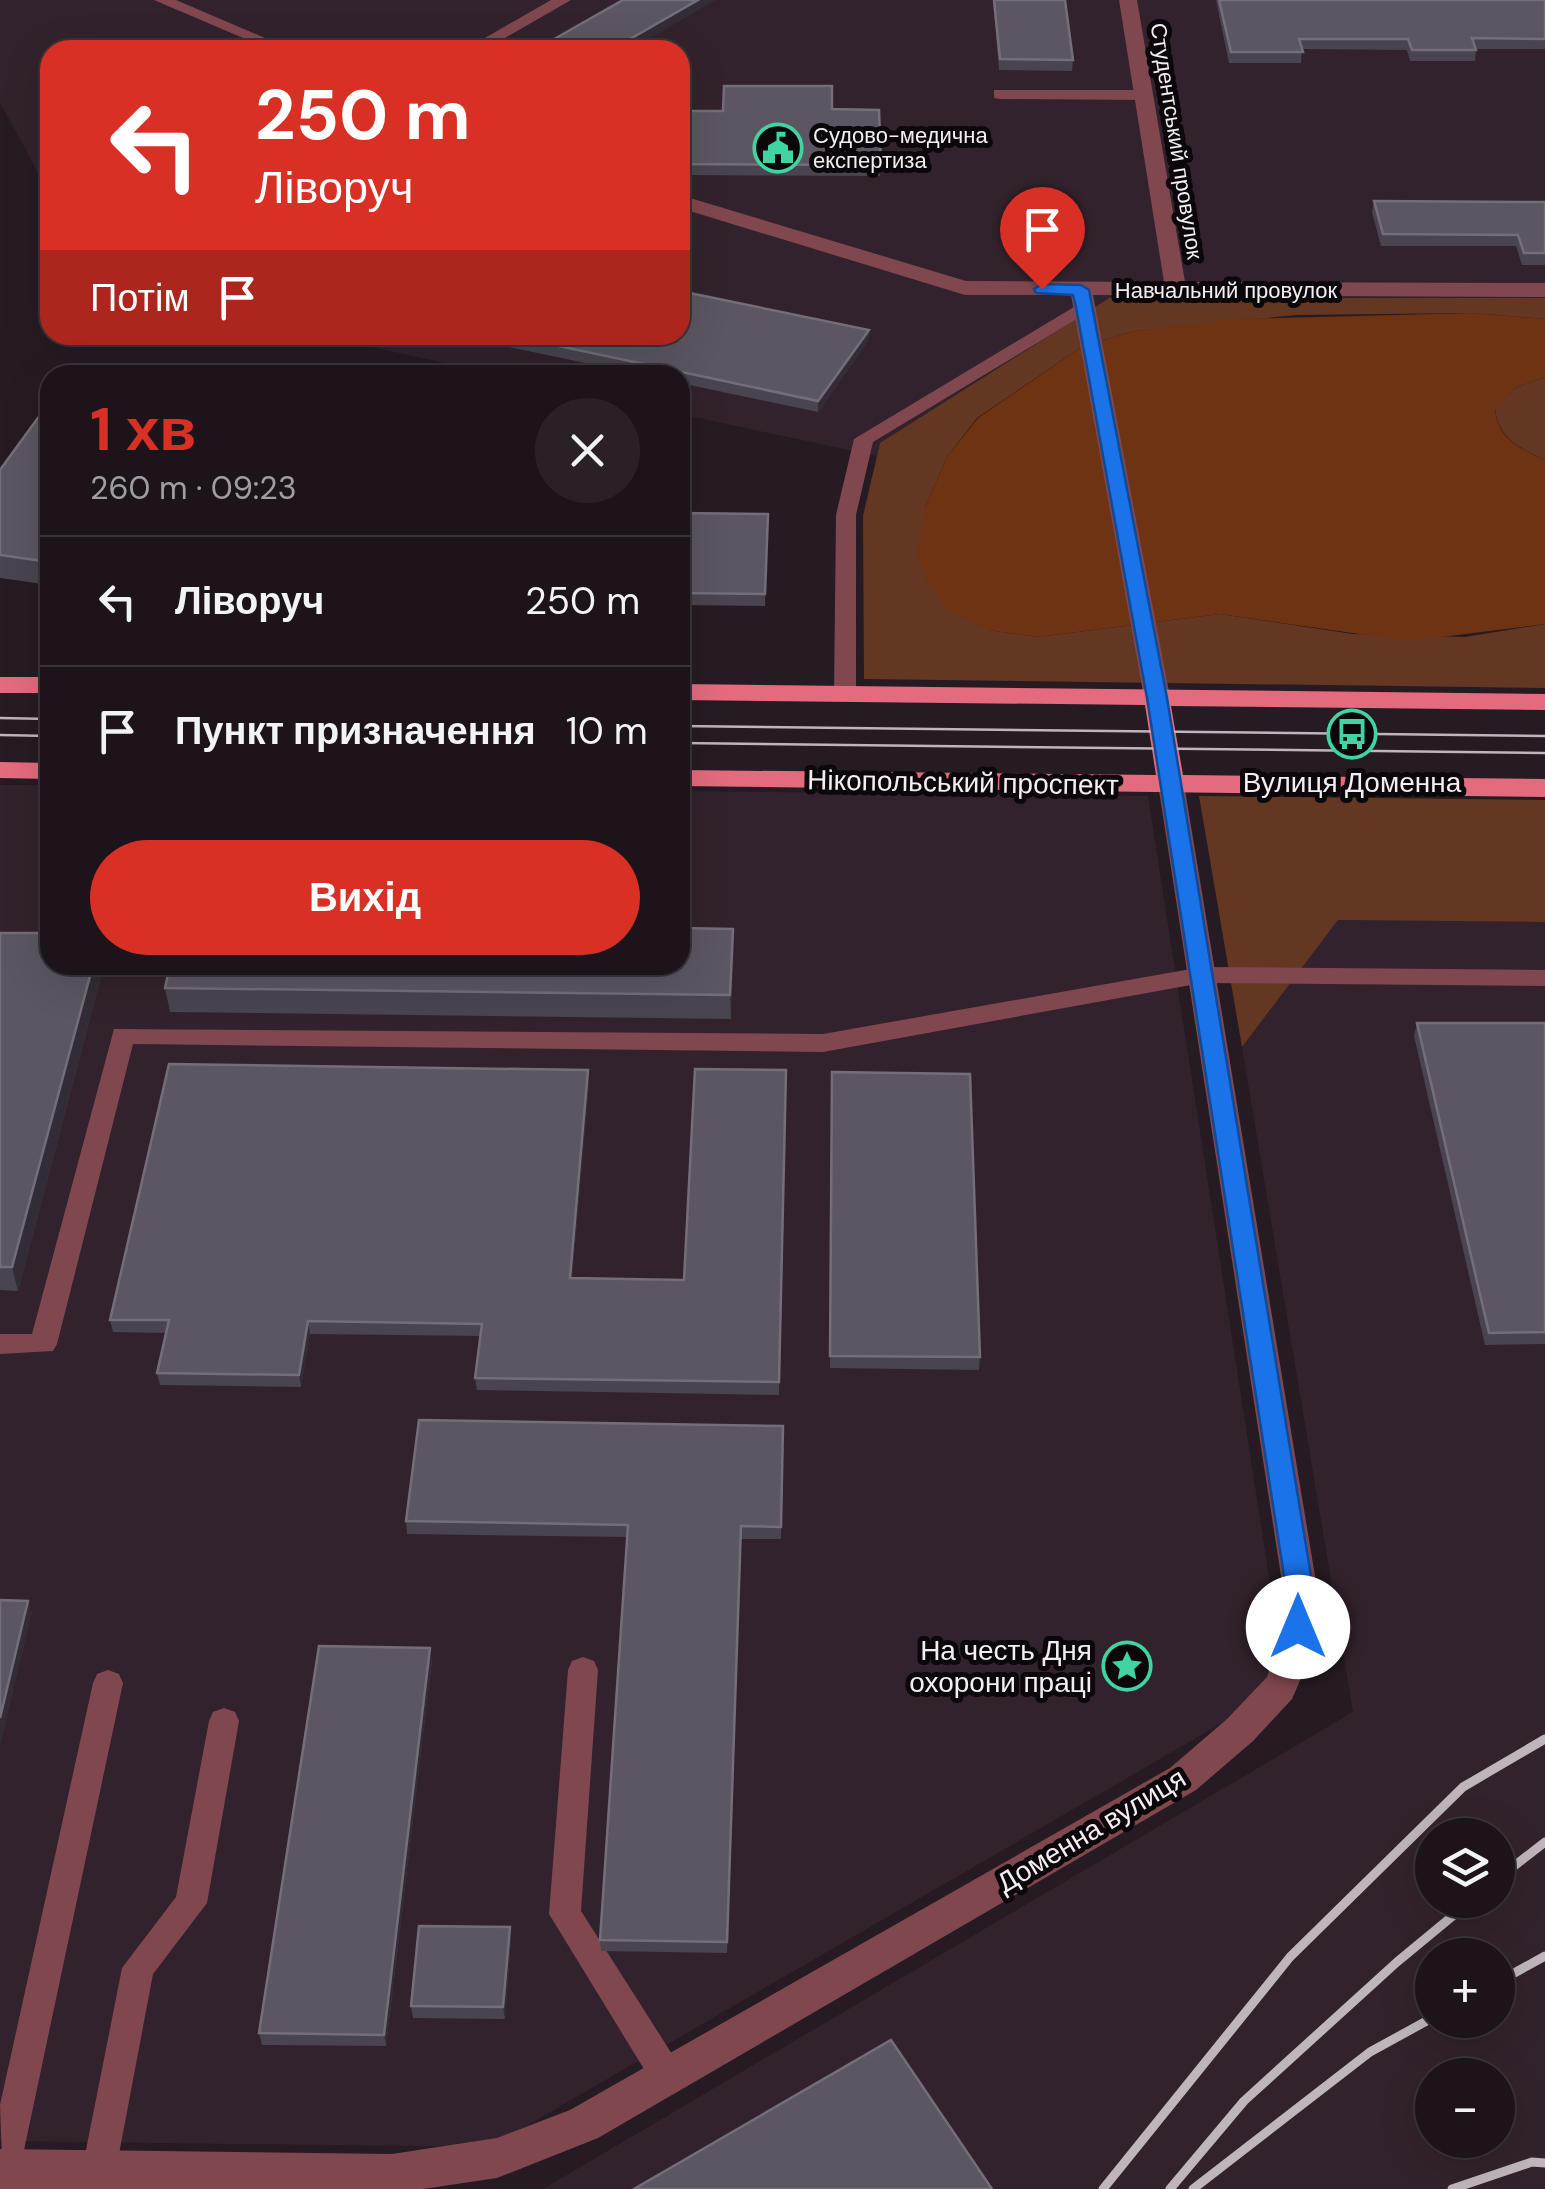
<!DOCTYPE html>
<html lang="uk">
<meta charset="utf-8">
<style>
:root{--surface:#1c141a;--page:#292127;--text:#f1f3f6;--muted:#a09ea2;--line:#3a3339;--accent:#d93025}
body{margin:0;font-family:"DM Sans",sans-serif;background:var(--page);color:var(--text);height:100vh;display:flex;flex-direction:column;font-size:38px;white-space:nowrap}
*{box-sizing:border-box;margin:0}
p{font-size:32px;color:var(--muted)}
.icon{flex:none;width:55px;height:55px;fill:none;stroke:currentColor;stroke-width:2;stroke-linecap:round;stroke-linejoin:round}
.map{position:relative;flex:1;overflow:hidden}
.sheet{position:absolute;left:40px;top:365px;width:650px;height:610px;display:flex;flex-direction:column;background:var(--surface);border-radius:30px;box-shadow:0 10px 40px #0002,0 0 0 2px var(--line)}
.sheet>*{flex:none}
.guide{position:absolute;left:40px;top:40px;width:650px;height:305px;border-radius:30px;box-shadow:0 10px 40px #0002,0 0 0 2px var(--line);background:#d93025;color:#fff;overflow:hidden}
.controls{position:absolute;left:1415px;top:1818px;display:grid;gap:20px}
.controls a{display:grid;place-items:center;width:100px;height:100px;border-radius:50%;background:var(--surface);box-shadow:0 10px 40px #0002,0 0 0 2px var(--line);font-size:50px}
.pin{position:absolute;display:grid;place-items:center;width:85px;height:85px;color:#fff;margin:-102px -42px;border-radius:50% 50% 50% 0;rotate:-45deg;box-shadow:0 0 10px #0007}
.pin .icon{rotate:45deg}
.me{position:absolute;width:110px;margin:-55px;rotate:0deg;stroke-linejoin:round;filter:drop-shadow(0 0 8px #0008)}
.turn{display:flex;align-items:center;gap:35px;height:210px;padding:0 50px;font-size:45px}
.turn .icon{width:130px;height:130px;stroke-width:2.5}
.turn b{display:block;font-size:70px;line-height:85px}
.then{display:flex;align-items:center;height:95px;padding:0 50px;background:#0003;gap:20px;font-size:38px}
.round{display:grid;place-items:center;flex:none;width:105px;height:105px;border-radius:52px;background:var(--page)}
.head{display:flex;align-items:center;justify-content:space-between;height:170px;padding:0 50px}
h1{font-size:60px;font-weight:700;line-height:75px;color:var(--accent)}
.action{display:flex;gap:20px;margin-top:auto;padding:20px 50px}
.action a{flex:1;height:115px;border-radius:60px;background:var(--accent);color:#fff;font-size:40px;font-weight:700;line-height:115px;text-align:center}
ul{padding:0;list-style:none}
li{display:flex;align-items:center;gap:30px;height:130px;padding:0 50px;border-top:2px solid var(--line)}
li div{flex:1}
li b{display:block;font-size:38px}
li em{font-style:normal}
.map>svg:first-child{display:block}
.built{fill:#32222d;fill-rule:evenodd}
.green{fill:#633721}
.forest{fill:#6d3312}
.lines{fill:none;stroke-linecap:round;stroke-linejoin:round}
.lane{fill:#81474f;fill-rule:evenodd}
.street{fill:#81474f;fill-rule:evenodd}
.primary{fill:#e46b7e;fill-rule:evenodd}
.tram{stroke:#beb6bc;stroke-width:2.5}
.rail{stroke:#beb6bc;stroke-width:9}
.wall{fill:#49444f}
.shaded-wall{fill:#332c36}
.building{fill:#5b5661;stroke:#746e78;stroke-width:2.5}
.route{fill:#1a73e8;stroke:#114b97;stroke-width:2.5}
.labels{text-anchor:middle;stroke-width:10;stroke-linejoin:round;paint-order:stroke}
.far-poi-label{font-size:22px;fill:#f5edf3;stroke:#0c070a;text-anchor:start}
.far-street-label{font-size:22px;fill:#f5edf3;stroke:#0c070a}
.street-label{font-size:28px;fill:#f5edf3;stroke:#0c070a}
.poi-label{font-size:28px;fill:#f5edf3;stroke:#0c070a}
</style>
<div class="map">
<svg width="1545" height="2189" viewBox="0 0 1545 2189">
<rect width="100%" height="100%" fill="#261b23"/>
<g class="built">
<polygon points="0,0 1545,0 1545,298 1110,298 877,456 680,414 680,375 501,375 315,335 680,335 680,50 50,50 50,195 0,102"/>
<polygon points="0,785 50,785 50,965 680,965 680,791 1148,796 1286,1686 490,2147 0,2141"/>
<path d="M1338,920L1545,922V2189H543L1353,1712L1242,1047ZM1432,1835H1498V1900H1432ZM1432,1955H1498V2020H1432ZM1432,2075H1498V2140H1432Z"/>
</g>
<g class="green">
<polygon points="1109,298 1545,298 1545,319 1472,313 1296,315 1135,331 1083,346 977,418 947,457 925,508 988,630 1038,637 1220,614 1353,634 1465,637 1545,624 1545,688 864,679 863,516 880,443"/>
<path d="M1545,377V460C1519,448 1498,438 1495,408L1515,388Z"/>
<polygon points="1199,796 1545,800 1545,922 1338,920 1242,1047"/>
</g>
<path class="forest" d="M1472,313L1545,319V377L1515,388L1495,409C1498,439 1519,448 1545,460V624L1409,641L1220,614L1038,637L988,630L948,609L927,582L917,554L925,508L947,457L978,418L1083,346L1135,331L1236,319Z"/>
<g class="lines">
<g class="lane">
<polygon points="154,0 176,0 293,50 271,50"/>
<polygon points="551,0 571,0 484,50 464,50"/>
<polygon points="994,90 1144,90 1152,95 1144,100 1000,99 994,98"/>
<polygon points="1084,301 1093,307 1090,311 873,442 856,515 856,694 853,699 837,699 834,694 836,515 854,439"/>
<polygon points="1202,967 1545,970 1545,986 1202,983 823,1052 133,1044 57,1344 53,1351 0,1354 0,1334 32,1334 114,1029 823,1034"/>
<polygon points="583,1657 594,1661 598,1670 581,1911 679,2065 684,2076 679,2087 667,2092 655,2087 549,1914 568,1670 572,1661"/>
<polygon points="108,1670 119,1674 123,1683 20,2169 15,2181 3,2185 0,2105 93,1683 97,1674"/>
<polygon points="224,1708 235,1712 239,1721 207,1903 153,1974 116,2170 111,2182 99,2186 87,2182 82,2170 122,1968 176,1897 209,1721 213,1712"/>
</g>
<g class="street">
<polygon points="1119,0 1137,0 1185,282 1545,283 1545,297 1093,295 1170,697 1157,705 1144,697 1071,295 965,295 680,208 680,195 966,281 1164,282"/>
<polygon points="1171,776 1184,784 1316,1582 1312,1653 1292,1699 1253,1741 1196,1790 598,2138 497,2178 423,2189 0,2189 0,2149 392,2154 497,2138 570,2110 1170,1768 1227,1719 1267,1677 1278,1641 1282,1582 1158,784"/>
</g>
<g class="primary">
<rect x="0" y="677" width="50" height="16"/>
<polygon points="680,684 1545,694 1545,710 1171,706 1183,775 1545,779 1545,797 680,786 680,770 1156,775 1145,705 680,700"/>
<polygon points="0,762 50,763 50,779 0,778"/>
</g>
<g class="tram">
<polyline points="0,718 50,719"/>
<polyline points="680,726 1545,736"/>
<polyline points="0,735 50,736"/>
<polyline points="680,743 1545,753"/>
</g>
<g class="rail">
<polyline points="1500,1877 1545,1842"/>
<polyline points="1498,1982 1545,1956"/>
<polyline points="1103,2189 1290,1957 1463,1787 1545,1739"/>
<polyline points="1170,2189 1244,2101 1397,1962 1472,1900"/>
<polyline points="1193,2189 1370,2052 1432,2018"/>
<polyline points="1452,2189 1532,2162 1545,2163"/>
</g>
</g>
<g class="wall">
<polygon points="993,0 1065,0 1073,60 1072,71 999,70"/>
<polygon points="1216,0 1545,0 1545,49 1476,49 1475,61 1410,61 1407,50 1302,49 1301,63 1229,63"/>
<polygon points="680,111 881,165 880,176 680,175"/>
<polygon points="1374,201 1545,202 1545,265 1522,265 1516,246 1381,246 1372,212"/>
<polygon points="869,330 868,341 818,412 680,383 680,375 642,375 453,335 680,335"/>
<polygon points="50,416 50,585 0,578 0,470"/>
<polygon points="680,513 768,514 765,606 680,605"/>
<polygon points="733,929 731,1019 170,1012 165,988"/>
<polygon points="0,933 50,965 104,965 18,1291 0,1290"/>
<polygon points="1417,1023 1545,1023 1545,1344 1485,1345 1414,1036"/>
<polygon points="588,1070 589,1082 572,1278 684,1280 786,1070 779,1395 477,1390 475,1378 480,1336 310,1334 301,1387 160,1385 157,1373 166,1333 113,1332 110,1320"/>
<polygon points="832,1072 980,1357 979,1370 830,1368"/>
<polygon points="783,1426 781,1539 741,1539 727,1953 601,1951 600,1940 627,1537 407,1534 406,1521"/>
<polygon points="432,1660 386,2046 262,2045 259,2033"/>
<polygon points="511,1938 505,2019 413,2018 411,2006"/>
</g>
<g class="shaded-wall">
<polygon points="698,0 716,0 630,50 611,50"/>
<polygon points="869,330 868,341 818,412 818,401"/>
<polygon points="733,929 734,953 731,1019 730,995"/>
<polygon points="93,965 104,965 18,1291 12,1267"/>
<polygon points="588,1070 589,1082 571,1290 570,1278"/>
<polygon points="308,1321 310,1334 301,1387 299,1375"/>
<polygon points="28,1601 32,1613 0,1746 0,1718"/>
<polygon points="430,1648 432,1660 386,2046 384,2035"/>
<polygon points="510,1927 511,1938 505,2019 503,2007"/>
</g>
<g class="building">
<polygon points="623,0 698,0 611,50 553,50 542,46"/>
<polygon points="994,0 1065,0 1073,60 1000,59"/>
<polygon points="1219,0 1545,0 1545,39 1472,38 1476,50 1412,50 1408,39 1299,39 1303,52 1231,52"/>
<polygon points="724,86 832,86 832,109 879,110 881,165 680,164 680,111 723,111"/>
<polygon points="1374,201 1545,202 1545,253 1524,253 1518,235 1383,234"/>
<polygon points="680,291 869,330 818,401 507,335 680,335"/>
<polygon points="40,415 50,416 50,562 0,555 0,470"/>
<polygon points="680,513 768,514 765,594 680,593"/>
<polygon points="680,928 733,929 730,995 165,988 170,965 680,965"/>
<polygon points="0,933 50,933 50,965 93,965 12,1267 0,1267"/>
<polygon points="1417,1023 1545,1023 1545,1332 1489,1333"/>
<polygon points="169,1064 588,1070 570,1278 684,1280 695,1069 786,1070 779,1382 475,1378 482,1324 308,1321 299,1375 157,1373 169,1320 110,1320"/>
<polygon points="832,1072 970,1074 980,1357 830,1356"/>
<polygon points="419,1420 783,1426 781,1527 741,1526 727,1942 600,1940 628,1525 406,1521"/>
<polygon points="0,1600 28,1601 0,1718"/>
<polygon points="319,1646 430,1648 384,2035 259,2033"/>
<polygon points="419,1926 510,1927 503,2007 411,2006"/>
<polygon points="891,2040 992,2189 634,2189"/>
</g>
<polygon class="route" points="1042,284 1081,285 1089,290 1167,698 1312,1582 1312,1627 1308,1635 1298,1638 1289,1635 1285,1627 1285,1582 1147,698 1076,307 1073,295 1036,293 1034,289"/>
<defs>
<g id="civic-ring" transform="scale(2.5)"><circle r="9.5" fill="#0c070a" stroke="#3fd4a2" stroke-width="1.5"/><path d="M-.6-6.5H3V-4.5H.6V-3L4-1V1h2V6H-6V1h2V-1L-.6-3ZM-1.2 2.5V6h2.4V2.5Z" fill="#3fd4a2"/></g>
<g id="bus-ring" transform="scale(2.5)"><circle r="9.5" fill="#0c070a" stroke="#3fd4a2" stroke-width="1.5"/><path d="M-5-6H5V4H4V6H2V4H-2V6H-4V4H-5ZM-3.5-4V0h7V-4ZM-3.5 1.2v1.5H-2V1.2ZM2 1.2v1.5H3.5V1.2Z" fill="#3fd4a2"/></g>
<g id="sight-ring" transform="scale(2.5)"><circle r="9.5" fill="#0c070a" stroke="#3fd4a2" stroke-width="1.5"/><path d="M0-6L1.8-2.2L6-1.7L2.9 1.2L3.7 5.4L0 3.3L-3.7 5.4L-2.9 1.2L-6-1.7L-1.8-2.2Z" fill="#3fd4a2"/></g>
</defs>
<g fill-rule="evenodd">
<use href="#civic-ring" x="778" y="148"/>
<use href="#bus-ring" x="1352" y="734"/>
<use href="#sight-ring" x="1127" y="1666"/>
</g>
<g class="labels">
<g class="far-poi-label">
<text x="813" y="143">Судово-медична<tspan x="813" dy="25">експертиза</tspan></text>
</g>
<g class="far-street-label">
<text transform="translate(1177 141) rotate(81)" y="8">Студентський провулок</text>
<text x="1226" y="298">Навчальний провулок</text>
</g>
<g class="street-label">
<text transform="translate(963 782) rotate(1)" y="10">Нікопольський проспект</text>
<text transform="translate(1091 1830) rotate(-31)" y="10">Доменна вулиця</text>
</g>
<g class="poi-label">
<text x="1352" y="792">Вулиця Доменна</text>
<text x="1092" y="1660" text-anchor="end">На честь Дня<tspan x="1092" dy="32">охорони праці</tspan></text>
</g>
</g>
</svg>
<div class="controls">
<a><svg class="icon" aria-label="layers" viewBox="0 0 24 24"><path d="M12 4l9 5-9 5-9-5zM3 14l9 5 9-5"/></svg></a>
<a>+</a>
<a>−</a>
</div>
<div class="pin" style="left:1042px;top:289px;background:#d93025"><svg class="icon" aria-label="arrive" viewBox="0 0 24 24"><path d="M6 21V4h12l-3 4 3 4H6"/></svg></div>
<svg class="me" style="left:1298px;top:1627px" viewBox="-20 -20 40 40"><circle r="19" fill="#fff"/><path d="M0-13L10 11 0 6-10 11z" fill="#1a73e8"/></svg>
<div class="guide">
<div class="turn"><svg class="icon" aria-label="left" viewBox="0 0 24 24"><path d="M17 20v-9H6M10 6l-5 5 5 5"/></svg><div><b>250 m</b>Ліворуч</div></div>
<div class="then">Потім<svg class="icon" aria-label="arrive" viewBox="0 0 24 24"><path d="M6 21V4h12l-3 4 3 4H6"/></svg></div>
</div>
<section class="sheet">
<div class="head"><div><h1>1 хв</h1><p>260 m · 09:23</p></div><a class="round"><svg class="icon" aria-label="close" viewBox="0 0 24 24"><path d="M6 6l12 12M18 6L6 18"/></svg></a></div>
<ul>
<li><svg class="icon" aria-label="left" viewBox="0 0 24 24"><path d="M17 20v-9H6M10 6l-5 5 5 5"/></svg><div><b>Ліворуч</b></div><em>250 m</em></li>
<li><svg class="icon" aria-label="arrive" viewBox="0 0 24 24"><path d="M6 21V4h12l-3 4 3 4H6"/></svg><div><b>Пункт призначення</b></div><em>10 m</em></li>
</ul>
<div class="action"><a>Вихід</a></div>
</section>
</div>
